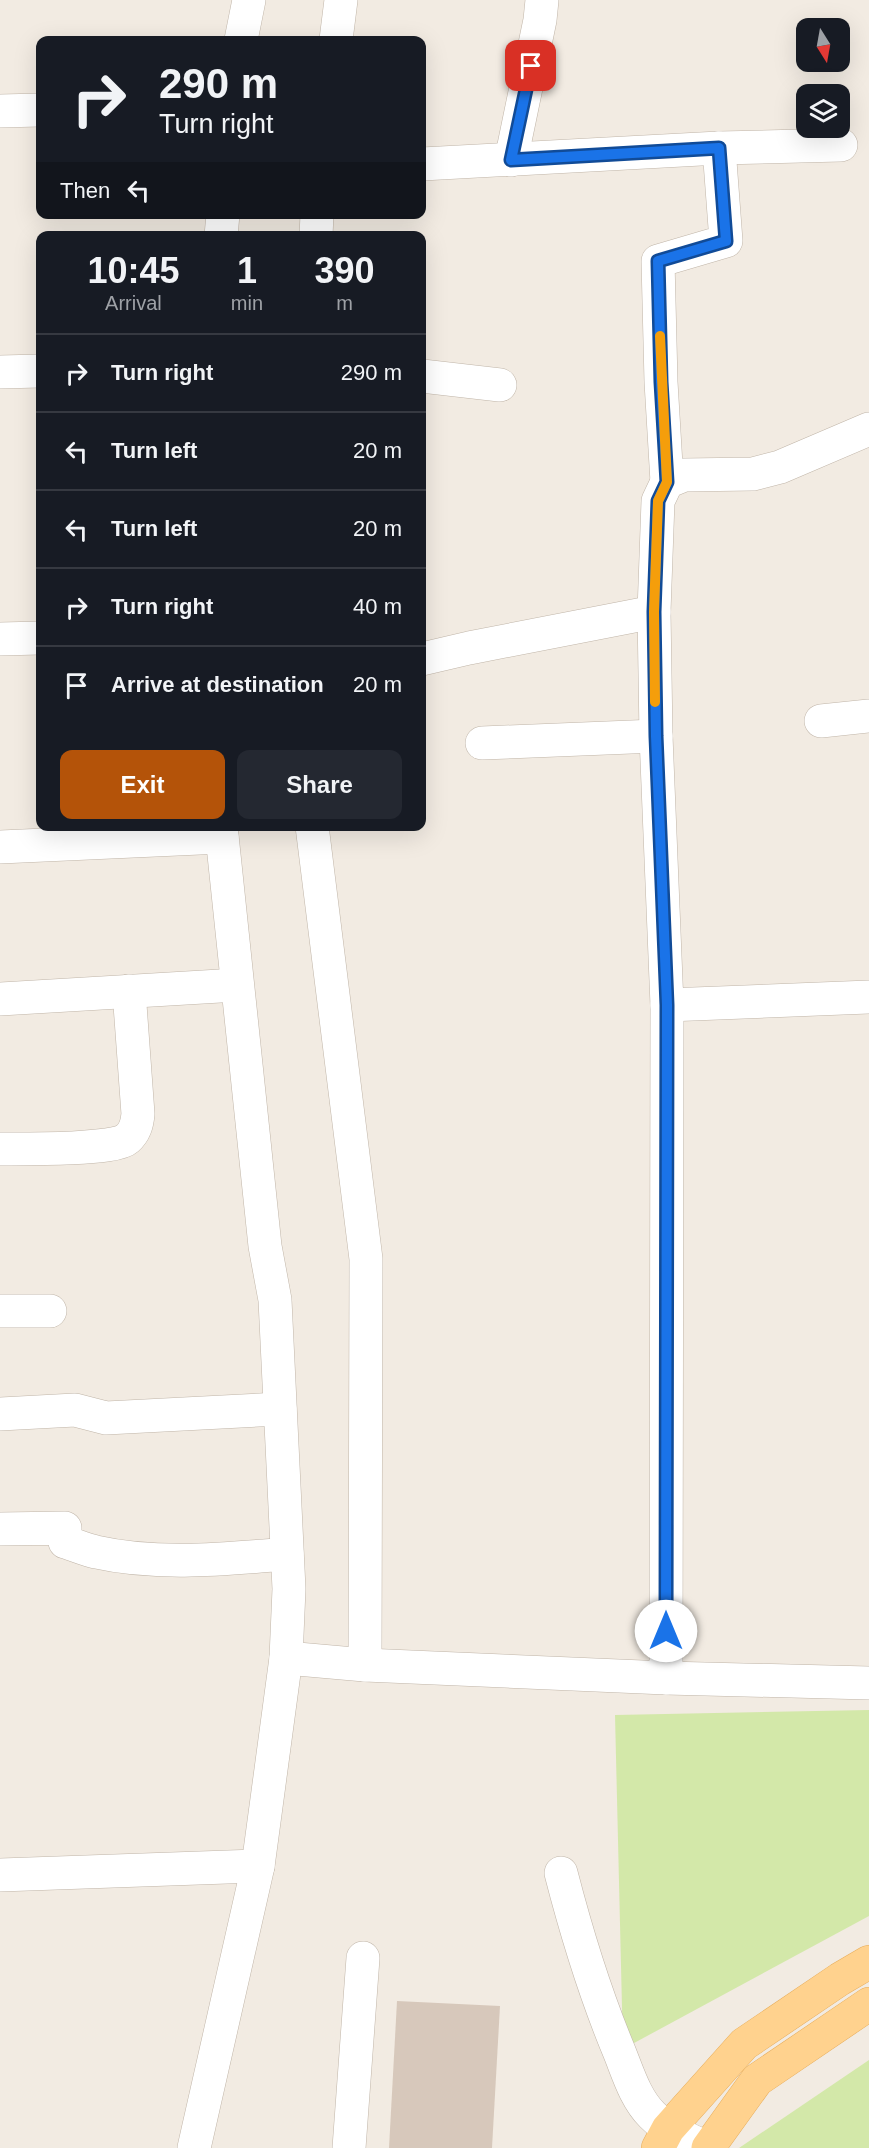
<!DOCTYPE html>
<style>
:root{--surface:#171b24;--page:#242831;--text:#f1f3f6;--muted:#9ea1a6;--line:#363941;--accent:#b45309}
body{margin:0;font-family:Arial,sans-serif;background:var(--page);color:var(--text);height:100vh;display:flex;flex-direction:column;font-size:22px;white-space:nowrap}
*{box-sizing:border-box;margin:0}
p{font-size:20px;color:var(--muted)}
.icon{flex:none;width:33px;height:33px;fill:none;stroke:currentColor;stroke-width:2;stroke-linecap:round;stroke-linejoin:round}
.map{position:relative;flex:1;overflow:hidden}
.sheet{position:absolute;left:36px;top:231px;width:390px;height:600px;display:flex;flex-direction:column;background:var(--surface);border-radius:12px;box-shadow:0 6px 24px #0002}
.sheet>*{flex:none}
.guide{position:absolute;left:36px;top:36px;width:390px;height:183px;border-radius:12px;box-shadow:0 6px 24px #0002;background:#171b24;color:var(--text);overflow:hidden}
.needle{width:39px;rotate:169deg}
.buttons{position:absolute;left:796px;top:18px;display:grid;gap:12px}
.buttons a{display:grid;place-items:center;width:54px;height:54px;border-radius:12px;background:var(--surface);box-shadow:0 6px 24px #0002;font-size:30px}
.pin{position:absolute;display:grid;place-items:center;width:51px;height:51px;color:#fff;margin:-26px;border-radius:12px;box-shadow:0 3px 9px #0006}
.me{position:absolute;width:66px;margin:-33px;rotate:0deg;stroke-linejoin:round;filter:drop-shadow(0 0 4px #0008)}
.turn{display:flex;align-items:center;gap:21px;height:126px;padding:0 24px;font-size:27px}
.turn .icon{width:78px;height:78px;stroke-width:2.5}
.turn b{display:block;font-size:42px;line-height:51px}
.then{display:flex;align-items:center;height:57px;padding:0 24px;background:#0003;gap:12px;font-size:22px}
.eta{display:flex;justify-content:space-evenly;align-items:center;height:102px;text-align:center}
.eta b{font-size:36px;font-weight:600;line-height:42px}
.action{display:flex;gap:12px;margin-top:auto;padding:12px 24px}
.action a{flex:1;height:69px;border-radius:12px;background:var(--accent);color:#fff;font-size:24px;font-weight:600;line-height:69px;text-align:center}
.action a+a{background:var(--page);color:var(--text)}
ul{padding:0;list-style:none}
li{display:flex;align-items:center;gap:18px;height:78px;padding:0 24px;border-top:2px solid var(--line)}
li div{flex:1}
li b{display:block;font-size:22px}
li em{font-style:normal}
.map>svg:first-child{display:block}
.green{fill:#d3e8a9}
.building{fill:#d7c8bb}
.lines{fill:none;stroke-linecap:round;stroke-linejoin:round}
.minor-casing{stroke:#c0b5a8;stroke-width:34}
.major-casing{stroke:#e7ad5b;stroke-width:34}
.minor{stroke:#fff;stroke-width:33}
.major{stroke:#ffd28e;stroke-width:33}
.route-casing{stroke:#114b97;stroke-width:15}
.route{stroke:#1a73e8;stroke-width:10}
.slow{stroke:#f59e0b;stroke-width:10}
</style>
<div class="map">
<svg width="869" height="2148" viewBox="0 0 869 2148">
<rect width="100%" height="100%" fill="#f2ebe2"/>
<g class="green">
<polygon points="869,1710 869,1916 623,2049 615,1715"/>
<polygon points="869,2060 869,2148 739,2148"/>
</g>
<polygon class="building" points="397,2001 500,2006 492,2148 389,2148"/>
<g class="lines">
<g class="minor-casing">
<g id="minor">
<polyline points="241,40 249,0"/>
<polyline points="336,40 341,0"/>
<polyline points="0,111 40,110"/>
<polyline points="511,160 540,20 542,0"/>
<polyline points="422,164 719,148 841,145"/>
<polyline points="221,236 223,214"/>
<polyline points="316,236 317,214"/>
<polyline points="0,372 40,371"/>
<polyline points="422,376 500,385"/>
<polyline points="869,429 780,467 753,474 684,475 667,482 658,501 654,612 656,736 667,1005 869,997"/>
<polyline points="667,482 661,382 658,261 726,241 719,148"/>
<polyline points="0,639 40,638"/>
<polyline points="422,659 469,648 654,612"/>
<polyline points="821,721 869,716"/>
<polyline points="482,743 656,736"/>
<polyline points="312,826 366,1259 365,1665"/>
<polyline points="0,847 222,837"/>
<polyline points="0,999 237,985"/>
<path d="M0,1149C22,1149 115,1150 127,1139C135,1132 137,1124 138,1114L129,991"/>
<polyline points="0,1311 50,1311"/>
<polyline points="0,1414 75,1410 106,1418 280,1409"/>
<path d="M0,1529L65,1528V1542C75,1545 86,1550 96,1552C158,1566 225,1559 287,1554"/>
<polyline points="286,1658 365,1665 666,1678 667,1005"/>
<polyline points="666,1678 869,1683"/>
<path d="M561,1873C577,1935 594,1991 619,2051C628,2073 635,2098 652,2115C668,2131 688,2139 707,2148"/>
<polyline points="0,1875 258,1866"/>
<polyline points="194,2148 258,1866 286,1658 289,1589 275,1300 265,1246 221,826"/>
<polyline points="349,2148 363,1958"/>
</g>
</g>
<g class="major-casing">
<g id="major">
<polyline points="658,2148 668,2129 744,2044 840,1979 869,1962"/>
<polyline points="708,2148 757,2080 869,2004"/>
</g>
</g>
<use href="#minor" class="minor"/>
<use href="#major" class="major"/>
</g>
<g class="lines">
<g class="route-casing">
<polyline id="route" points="531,66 511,160 719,148 726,241 658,261 661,382 667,482 658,501 654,612 656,736 667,1005 666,1631"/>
</g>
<use href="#route" class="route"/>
<polyline class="slow" points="655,702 654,612 658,501 667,482 660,336"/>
</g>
</svg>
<div class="buttons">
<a><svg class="needle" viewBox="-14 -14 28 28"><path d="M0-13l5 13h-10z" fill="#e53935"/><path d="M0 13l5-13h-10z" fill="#9ea1a6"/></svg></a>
<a><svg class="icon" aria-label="layers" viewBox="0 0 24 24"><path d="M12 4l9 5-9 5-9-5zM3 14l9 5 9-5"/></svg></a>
</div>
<div class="pin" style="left:531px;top:66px;background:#d93025"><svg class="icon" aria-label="arrive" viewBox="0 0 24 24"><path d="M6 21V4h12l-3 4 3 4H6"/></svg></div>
<svg class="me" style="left:666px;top:1631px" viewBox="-20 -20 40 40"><circle r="19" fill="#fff"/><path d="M0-13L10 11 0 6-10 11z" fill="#1a73e8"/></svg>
<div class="guide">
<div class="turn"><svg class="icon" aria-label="right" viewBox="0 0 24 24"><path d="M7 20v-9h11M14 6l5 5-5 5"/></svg><div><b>290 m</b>Turn right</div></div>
<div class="then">Then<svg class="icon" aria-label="left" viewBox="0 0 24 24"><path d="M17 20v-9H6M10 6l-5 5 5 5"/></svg></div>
</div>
<section class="sheet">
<div class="eta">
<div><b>10:45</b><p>Arrival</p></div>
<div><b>1</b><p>min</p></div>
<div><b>390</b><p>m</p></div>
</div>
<ul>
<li><svg class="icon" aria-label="right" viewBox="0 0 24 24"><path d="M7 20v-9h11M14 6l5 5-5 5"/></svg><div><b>Turn right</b></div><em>290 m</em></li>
<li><svg class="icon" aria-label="left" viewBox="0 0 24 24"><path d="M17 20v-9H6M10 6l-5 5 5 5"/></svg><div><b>Turn left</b></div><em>20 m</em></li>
<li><svg class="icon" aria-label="left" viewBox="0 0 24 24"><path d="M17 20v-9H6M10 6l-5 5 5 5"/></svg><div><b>Turn left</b></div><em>20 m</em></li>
<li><svg class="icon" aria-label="right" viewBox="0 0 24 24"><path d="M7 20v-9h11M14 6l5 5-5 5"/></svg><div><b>Turn right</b></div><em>40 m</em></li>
<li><svg class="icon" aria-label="arrive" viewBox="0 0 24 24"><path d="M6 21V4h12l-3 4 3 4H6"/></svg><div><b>Arrive at destination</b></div><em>20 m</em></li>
</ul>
<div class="action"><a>Exit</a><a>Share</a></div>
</section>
</div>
